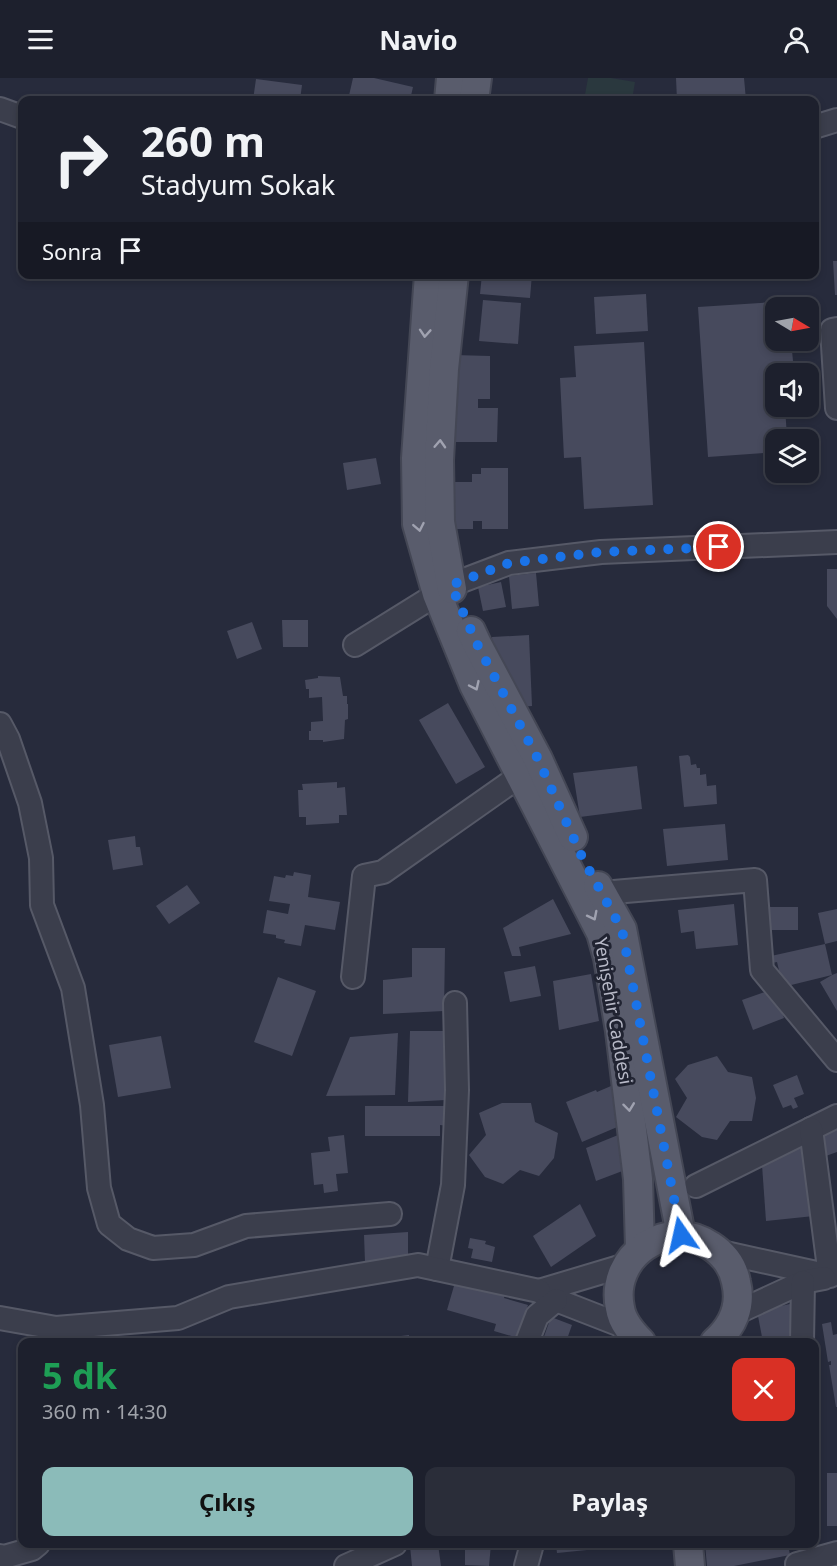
<!DOCTYPE html>
<html lang="tr">
<meta charset="utf-8">
<style>
:root{--surface:#1d202d;--page:#2a2d39;--text:#f1f3f6;--muted:#a0a3aa;--line:#3b3e49;--accent:#8bbbb9}
body{margin:0;font-family:"Noto Sans",sans-serif;background:var(--page);color:var(--text);height:100vh;display:flex;flex-direction:column;font-size:22px;white-space:nowrap}
*{box-sizing:border-box;margin:0}
p{font-size:20px;color:var(--muted)}
.icon{flex:none;width:33px;height:33px;fill:none;stroke:currentColor;stroke-width:2;stroke-linecap:round;stroke-linejoin:round}
.map{position:relative;flex:1;overflow:hidden}
.side{position:absolute;left:18px;top:1260px;width:801px;height:210px;display:flex;flex-direction:column;background:var(--surface);border-radius:12px;box-shadow:0 3px 9px #0003,0 0 0 2px var(--line)}
.side>*{flex:none}
.guide{position:absolute;left:18px;top:18px;width:801px;height:183px;border-radius:12px;box-shadow:0 3px 9px #0003,0 0 0 2px var(--line);background:#1d202d;color:var(--text);overflow:hidden}
.needle{width:39px;rotate:100deg}
.controls{position:absolute;left:765px;top:219px;display:grid;gap:12px}
.controls a{display:grid;place-items:center;width:54px;height:54px;border-radius:12px;background:var(--surface);box-shadow:0 3px 9px #0003,0 0 0 2px var(--line);font-size:30px}
.pin{position:absolute;display:grid;place-items:center;width:51px;height:51px;color:#fff;margin:-26px;border:3px solid #fff;border-radius:50%;box-shadow:0 2px 6px #0007}
.me{position:absolute;width:66px;margin:-33px;rotate:349deg;stroke-linejoin:round;filter:drop-shadow(0 0 4px #0008)}
.turn{display:flex;align-items:center;gap:21px;height:126px;padding:0 24px;font-size:27px}
.turn .icon{width:78px;height:78px;stroke-width:2.5}
.turn b{display:block;font-size:42px;line-height:51px}
.then{display:flex;align-items:center;height:57px;padding:0 24px;background:#0003;gap:12px;font-size:22px}
.round{display:grid;place-items:center;flex:none;width:63px;height:63px;border-radius:12px;background:var(--page)}
.summary{display:flex;align-items:center;justify-content:space-between;height:102px;padding:0 24px}
h1{font-size:36px;font-weight:700;line-height:45px;color:#1e9e55}
.action{display:flex;gap:12px;margin-top:auto;padding:12px 24px}
.action a{flex:1;height:69px;border-radius:12px;background:var(--accent);color:#111;font-size:24px;font-weight:700;line-height:69px;text-align:center}
.action a+a{background:var(--page);color:var(--text)}
header{display:flex;justify-content:space-between;align-items:center;height:78px;padding:0 24px;background:var(--surface);font-size:27px;font-weight:700}
.map>svg:first-child{display:block}
.green{fill:#2a383e}
.building{fill:#474a5d}
.lines{fill:none;stroke-linecap:round;stroke-linejoin:round}
.minor-casing{stroke:#565967;stroke-width:26}
.major-casing{stroke:#444755;stroke-width:32}
.minor{stroke:#3b3e4c;stroke-width:22}
.major{stroke:#595c6c;stroke-width:28}
.oneway{stroke:#a0a2b0}
.route{stroke:#1a73e8;stroke-width:10;stroke-dasharray:0 18}
.labels{text-anchor:middle;stroke-width:6;stroke-linejoin:round;paint-order:stroke}
.street-label{font-size:18px;fill:#b7b9c7;stroke:#202331}
</style>
<header><svg class="icon" aria-label="menu" viewBox="0 0 24 24"><path d="M4 6h16M4 12h16M4 18h16"/></svg>Navio<svg class="icon" aria-label="person" viewBox="0 0 24 24"><circle cx="12" cy="8" r="4"/><path d="M4 21q1-7 8-7t8 7"/></svg></header>
<div class="map">
<svg width="837" height="1488" viewBox="0 0 837 1488">
<rect width="100%" height="100%" fill="#272b3c"/>
<polygon class="green" points="588,0 611,0 635,4 632,22 584,22"/>
<g class="building">
<polygon points="353,0 374,0 413,9 410,22 348,22"/>
<polygon points="676,0 744,0 746,22 677,22"/>
<polygon points="256,1 302,7 300,22 253,22"/>
<polygon points="833,183 837,183 837,217 835,217"/>
<polygon points="482,196 532,196 530,220 480,216"/>
<polygon points="646,216 648,253 596,256 594,219"/>
<polygon points="483,222 521,225 518,266 479,263"/>
<polygon points="789,223 789,230 776,230 776,262 791,262 793,283 782,284 783,296 776,296 776,328 785,328 787,360 763,362 764,375 708,379 698,229"/>
<polygon points="644,264 653,427 584,431 581,379 564,380 560,300 576,299 574,268"/>
<polygon points="454,277 490,278 490,321 478,321 478,330 498,330 497,364 453,364"/>
<polygon points="376,380 381,406 347,412 343,385"/>
<polygon points="481,390 508,390 508,451 482,451 482,443 473,443 473,451 448,451 448,404 472,404 472,396 481,396"/>
<polygon points="827,491 837,491 837,541 827,528"/>
<polygon points="536,495 539,528 512,531 509,498"/>
<polygon points="501,504 506,529 483,533 478,509"/>
<polygon points="282,542 308,542 308,569 283,569"/>
<polygon points="252,544 262,571 237,581 227,553"/>
<polygon points="529,557 532,628 517,629 493,586 492,559"/>
<polygon points="318,598 340,599 343,618 347,618 347,626 348,626 348,641 345,642 344,661 323,664 323,662 309,662 309,653 311,653 311,644 323,643 322,619 309,620 309,611 306,611 305,602 318,600"/>
<polygon points="448,625 485,689 456,706 419,642"/>
<polygon points="688,677 690,679 691,687 696,686 697,690 700,690 700,697 706,696 707,708 716,707 717,726 684,729 679,678"/>
<polygon points="637,688 642,731 580,739 573,695"/>
<polygon points="337,704 337,710 345,709 347,737 339,737 339,745 306,747 306,739 299,739 298,712 303,712 302,706"/>
<polygon points="725,746 728,782 667,788 663,751"/>
<polygon points="135,758 136,769 140,769 143,787 113,792 108,762"/>
<polygon points="294,794 311,797 308,819 340,824 335,852 305,847 301,868 284,865 285,862 276,860 276,857 263,855 267,832 288,836 290,826 269,823 274,798 285,800 286,797 293,798"/>
<polygon points="187,807 200,825 169,846 156,828"/>
<polygon points="553,821 571,856 519,869 521,878 512,878 503,850"/>
<polygon points="734,826 738,867 696,871 694,853 681,855 678,832"/>
<polygon points="770,829 798,829 798,852 763,852 763,840 770,840"/>
<polygon points="837,831 837,863 825,866 818,835"/>
<polygon points="825,866 832,897 837,895 837,933 820,904 832,897 783,909 777,884 772,885 771,878"/>
<polygon points="412,870 445,870 444,933 383,936 383,902 412,899"/>
<polygon points="535,888 541,918 510,924 504,894"/>
<polygon points="591,896 599,943 559,952 553,903"/>
<polygon points="278,899 316,913 292,978 254,964"/>
<polygon points="773,911 784,940 753,952 742,922"/>
<polygon points="410,953 446,953 446,1022 408,1024"/>
<polygon points="398,955 395,1017 326,1018 350,959"/>
<polygon points="161,958 171,1010 118,1019 109,967"/>
<polygon points="717,978 728,994 752,999 756,1020 752,1043 730,1043 717,1062 702,1059 676,1039 687,1020 675,1001 688,987"/>
<polygon points="797,997 804,1016 794,1020 798,1029 793,1031 791,1027 783,1030 773,1007"/>
<polygon points="618,1005 629,1044 582,1064 566,1024 596,1012 597,1014"/>
<polygon points="502,1025 531,1025 535,1044 558,1055 554,1080 539,1098 520,1092 503,1106 485,1099 469,1077 486,1057 479,1035"/>
<polygon points="365,1028 448,1028 448,1048 440,1047 440,1058 365,1058"/>
<polygon points="837,1045 837,1074 823,1079 814,1054"/>
<polygon points="623,1055 633,1089 596,1103 586,1070"/>
<polygon points="344,1057 348,1095 336,1096 338,1113 324,1115 323,1106 314,1107 311,1075 330,1073 328,1059"/>
<polygon points="805,1065 814,1138 766,1143 762,1087"/>
<polygon points="580,1126 596,1158 551,1189 533,1158"/>
<polygon points="408,1154 408,1183 365,1184 364,1157"/>
<polygon points="470,1160 486,1163 485,1166 495,1169 492,1184 471,1180 473,1171 468,1170"/>
<polygon points="456,1201 505,1216 504,1220 528,1227 518,1260 494,1253 496,1246 447,1232"/>
<polygon points="790,1226 796,1257 763,1264 757,1233"/>
<polygon points="551,1239 572,1247 566,1264 542,1264"/>
<polygon points="831,1244 833,1257 837,1256 837,1329 836,1329 829,1287 831,1287 831,1283 828,1284 822,1246"/>
<polygon points="409,1257 409,1264 369,1264 369,1262"/>
<rect x="827" y="1395" width="10" height="53"/>
<polygon points="432,1466 438,1466 441,1488 412,1488 410,1468"/>
<polygon points="448,1466 491,1466 489,1488 465,1487 465,1470 448,1471"/>
<polygon points="556,1466 616,1466 617,1469 557,1475"/>
<polygon points="705,1466 788,1466 790,1477 734,1488 707,1488"/>
</g>
<g class="lines">
<g class="minor-casing">
<g id="minor">
<polyline points="0,31 22,39"/>
<polyline points="814,49 837,42"/>
<polyline points="837,251 832,252 837,330"/>
<polyline points="451,507 509,485 601,474 837,464"/>
<polyline points="355,567 437,516"/>
<polyline points="0,646 8,661 30,725 41,780 42,827 73,910 92,1027 99,1110 109,1146 128,1161 153,1170 194,1167 246,1148 390,1136"/>
<polyline points="602,815 755,802 762,892 837,982"/>
<polyline points="353,899 364,798 383,794 521,697"/>
<polyline points="696,1108 837,1038"/>
<polyline points="721,1174 830,1198 811,1051"/>
<polyline points="626,1187 539,1213 556,1222 628,1250"/>
<polyline points="437,1191 453,1107 457,1012 455,925"/>
<polyline points="736,1235 803,1204 824,1200"/>
<polyline points="0,1240 56,1250 178,1240 229,1219 418,1187 539,1213"/>
<polyline points="527,1264 537,1238 556,1222"/>
<polyline points="802,1264 803,1204"/>
<polyline points="0,1478 4,1479 32,1471 38,1466"/>
<polyline points="797,1486 837,1475"/>
<polyline points="346,1488 395,1466"/>
<polyline points="526,1488 532,1466"/>
</g>
</g>
<g class="major-casing">
<g id="major">
<polyline points="449,22 451,0"/>
<polyline points="474,22 477,0"/>
<polyline points="429,196 416,380 417,446 437,516 474,607 601,855 608,880 620,953 638,1101 640,1170"/>
<polyline points="452,511 440,444 439,382 444,291 454,196"/>
<polyline points="471,553 477,566 538,681 573,759"/>
<polyline points="598,808 622,851 681,1157"/>
<path d="M641,1264C632,1255 622,1244 620,1230C609,1178 667,1138 711,1168C725,1177 733,1188 736,1204C742,1228 733,1248 715,1264"/>
<polyline points="688,1466 690,1488"/>
</g>
</g>
<use href="#minor" class="minor"/>
<use href="#major" class="major"/>
</g>
<defs><path id="oneway-chevron" d="M-2-3.5L2.5 0L-2 3.5" fill="none" stroke-width="1.6" stroke-linecap="round" stroke-linejoin="round" transform="scale(1.5)"/></defs>
<g class="oneway">
<use href="#oneway-chevron" transform="translate(425 255) rotate(94)"/>
<use href="#oneway-chevron" transform="translate(440 366) rotate(-87)"/>
<use href="#oneway-chevron" transform="translate(419 449) rotate(79)"/>
<use href="#oneway-chevron" transform="translate(475 608) rotate(65)"/>
<use href="#oneway-chevron" transform="translate(593 838) rotate(63)"/>
<use href="#oneway-chevron" transform="translate(629 1029) rotate(83)"/>
</g>
<g class="lines">
<polyline class="route" points="681,1157 622,852 582,779 538,681 477,566 451,507 509,485 601,474 719,469"/>
</g>
<g class="labels">
<g class="street-label">
<text transform="translate(613 933) rotate(80)" y="6">Yenişehir Caddesi</text>
</g>
</g>
</svg>
<div class="controls">
<a><svg class="needle" viewBox="-14 -14 28 28"><path d="M0-13l5 13h-10z" fill="#e53935"/><path d="M0 13l5-13h-10z" fill="#a0a3aa"/></svg></a>
<a><svg class="icon" aria-label="sound" viewBox="0 0 24 24"><path d="M4 9h4l5-4v14l-5-4H4zM17 9q2 3 0 6"/></svg></a>
<a><svg class="icon" aria-label="layers" viewBox="0 0 24 24"><path d="M12 4l9 5-9 5-9-5zM3 14l9 5 9-5"/></svg></a>
</div>
<div class="pin" style="left:719px;top:469px;background:#d93025"><svg class="icon" aria-label="arrive" viewBox="0 0 24 24"><path d="M6 21V4h12l-3 4 3 4H6"/></svg></div>
<svg class="me" style="left:681px;top:1157px" viewBox="-20 -20 40 40"><path d="M0-17L14 15 0 8-14 15z" fill="#1a73e8" stroke="#fff" stroke-width="4"/></svg>
<div class="guide">
<div class="turn"><svg class="icon" aria-label="right" viewBox="0 0 24 24"><path d="M7 20v-9h11M14 6l5 5-5 5"/></svg><div><b>260 m</b>Stadyum Sokak</div></div>
<div class="then">Sonra<svg class="icon" aria-label="arrive" viewBox="0 0 24 24"><path d="M6 21V4h12l-3 4 3 4H6"/></svg></div>
</div>
<section class="side">
<div class="summary"><div><h1>5 dk</h1><p>360 m · 14:30</p></div><a class="round" style="background:#d93025;color:#fff"><svg class="icon" aria-label="close" viewBox="0 0 24 24"><path d="M6 6l12 12M18 6L6 18"/></svg></a></div>
<div class="action"><a>Çıkış</a><a>Paylaş</a></div>
</section>
</div>
